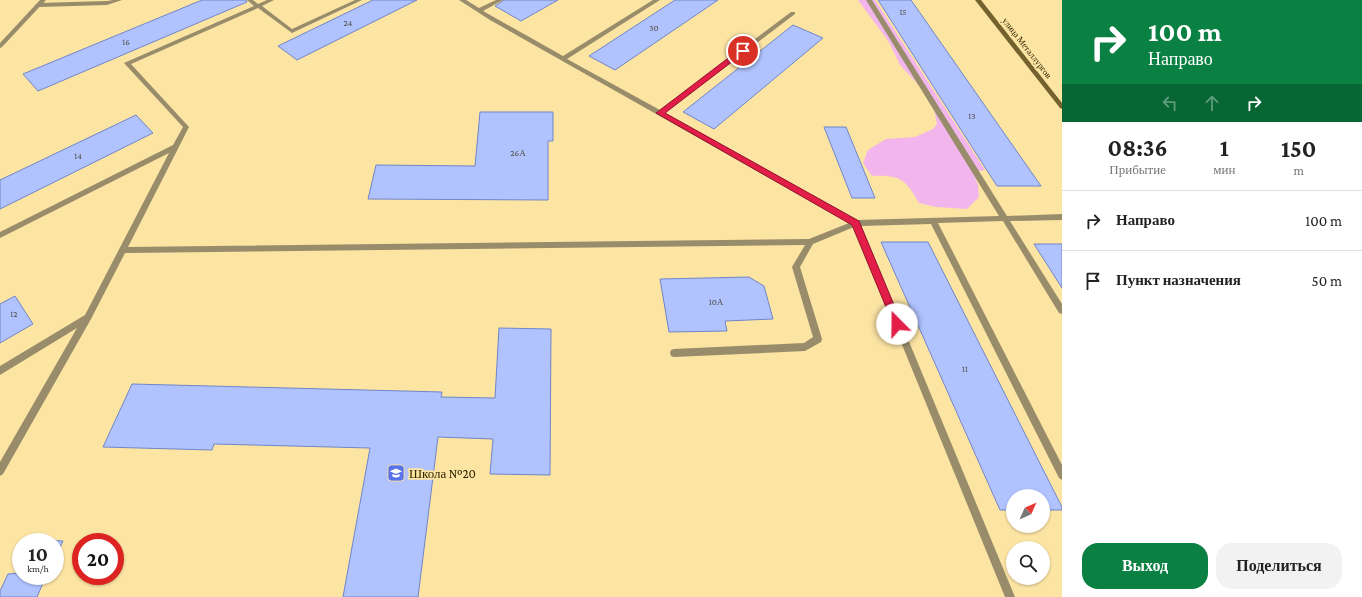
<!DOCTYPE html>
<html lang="ru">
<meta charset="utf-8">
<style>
:root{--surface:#fff;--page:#f2f2f2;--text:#222;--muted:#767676;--line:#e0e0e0;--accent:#0b8043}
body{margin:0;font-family:"Crimson Pro",serif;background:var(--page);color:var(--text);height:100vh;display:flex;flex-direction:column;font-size:15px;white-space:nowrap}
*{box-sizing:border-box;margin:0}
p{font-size:13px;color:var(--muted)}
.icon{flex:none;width:22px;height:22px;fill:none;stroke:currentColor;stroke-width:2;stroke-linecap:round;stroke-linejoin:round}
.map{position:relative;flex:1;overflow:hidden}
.sheet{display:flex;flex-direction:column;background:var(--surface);width:300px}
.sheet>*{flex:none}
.top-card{background:#0b8043;color:#fff;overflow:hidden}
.needle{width:26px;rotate:45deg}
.tools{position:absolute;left:1006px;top:489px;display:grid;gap:8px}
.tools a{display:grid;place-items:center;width:44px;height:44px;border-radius:50%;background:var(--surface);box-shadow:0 1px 3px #0004;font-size:20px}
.speed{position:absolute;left:12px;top:533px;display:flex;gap:8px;font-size:20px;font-weight:700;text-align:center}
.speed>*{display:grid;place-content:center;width:52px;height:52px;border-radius:50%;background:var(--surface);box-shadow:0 1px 3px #0004;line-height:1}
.speed small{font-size:10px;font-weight:400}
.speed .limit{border:6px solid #d22;background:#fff;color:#111}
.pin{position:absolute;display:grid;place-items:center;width:34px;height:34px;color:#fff;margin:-17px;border:2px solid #fff;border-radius:50%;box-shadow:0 1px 4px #0007}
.me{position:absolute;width:44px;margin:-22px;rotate:338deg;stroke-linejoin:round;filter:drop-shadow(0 0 3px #0008)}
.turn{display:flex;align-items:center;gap:14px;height:84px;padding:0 20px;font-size:18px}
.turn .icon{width:52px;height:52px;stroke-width:2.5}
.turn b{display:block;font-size:28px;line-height:34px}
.lanes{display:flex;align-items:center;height:38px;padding:0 20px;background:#0003;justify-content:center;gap:20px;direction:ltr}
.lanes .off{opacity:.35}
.eta{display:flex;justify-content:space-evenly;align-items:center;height:68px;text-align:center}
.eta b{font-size:24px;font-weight:700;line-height:28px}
.primary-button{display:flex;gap:8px;margin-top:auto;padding:8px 20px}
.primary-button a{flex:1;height:46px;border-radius:16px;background:var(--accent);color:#fff;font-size:16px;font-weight:700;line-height:46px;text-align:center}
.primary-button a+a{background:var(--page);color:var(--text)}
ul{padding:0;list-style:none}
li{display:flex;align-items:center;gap:12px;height:60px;padding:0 20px;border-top:1px solid var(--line)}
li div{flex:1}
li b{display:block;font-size:15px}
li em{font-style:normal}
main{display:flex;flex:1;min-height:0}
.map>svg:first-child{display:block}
.green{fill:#f3b6ec}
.building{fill:#b0c3ff;stroke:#7085ca}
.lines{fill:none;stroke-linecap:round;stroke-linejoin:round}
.lane{fill:#988c6b;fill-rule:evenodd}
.street{fill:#988c6b;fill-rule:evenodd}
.secondary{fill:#73612e;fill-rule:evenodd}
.route{fill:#e11d48;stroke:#92132f}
.labels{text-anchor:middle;stroke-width:3.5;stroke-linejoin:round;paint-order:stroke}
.number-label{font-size:9px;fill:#514d41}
.far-street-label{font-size:9px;fill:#312602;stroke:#fce4a3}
.near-poi-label{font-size:13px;fill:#312602;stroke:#fce4a3;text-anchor:start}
</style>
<main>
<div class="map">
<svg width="1062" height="597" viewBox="0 0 1062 597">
<rect width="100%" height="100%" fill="#fce4a3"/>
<path class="green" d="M858,0H875L985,170L973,172L978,185L979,197L967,209L936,207L919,203C905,179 901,175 872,176L863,163L868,150L886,139L915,137L933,129L937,124L934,109L925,92L900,65L889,42Z"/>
<g class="building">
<polygon points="202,0 246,0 247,2 38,91 23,74"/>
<polygon points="373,0 417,0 297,60 278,46"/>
<polygon points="504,0 558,0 521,21 495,6"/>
<polygon points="675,0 718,0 615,70 589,56"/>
<polygon points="878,0 911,0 1041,186 997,186"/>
<polygon points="793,25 823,38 714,129 683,112"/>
<polygon points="480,112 553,112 553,141 548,141 548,200 368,199 376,165 475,166"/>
<polygon points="136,115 153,133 0,209 0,180"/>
<polygon points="824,127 846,127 875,198 852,198"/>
<polygon points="881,242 928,242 1062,507 1062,510 1043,510 1043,496 1013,496 1013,510 1000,510"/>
<polygon points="1034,244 1062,244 1062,288"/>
<polygon points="749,277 764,286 773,319 725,321 727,331 669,332 660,279"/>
<polygon points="15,296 33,324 0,343 0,304"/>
<polygon points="499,328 551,329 550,475 490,474 493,439 438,437 418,597 343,597 370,448 214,444 212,450 103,447 132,384 442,392 441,397 495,398"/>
<polygon points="38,540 63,541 55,558 55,542 36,542"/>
<polygon points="21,573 21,576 46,576 37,597 0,597 0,591 8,574"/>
</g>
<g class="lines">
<g class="lane">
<polygon points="113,0 122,0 107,5 38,7 35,5 38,3 107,1"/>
<polygon points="247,0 253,0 258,4 267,0 274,0 262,6 292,29 355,0 362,0 292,33 258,8 131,64 189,127 128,247 809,239 849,223 490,20 459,0 466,0 479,8 496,0 503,0 483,11 563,56 653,0 660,0 567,59 660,110 791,12 795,12 795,14 664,113 857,220 999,216 866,0 872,0 1007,216 1062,214 1062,220 1010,221 1062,304 1062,314 1059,313 1003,221 938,223 1062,465 1062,480 1059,478 931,224 861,226 1015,597 1005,597 854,227 813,244 800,267 822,339 821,342 805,351 674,357 671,356 670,353 671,350 674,349 804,343 813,337 792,267 805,245 125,253 91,319 3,474 0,476 0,462 77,328 0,375 0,366 85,315 169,153 0,238 0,232 173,145 183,127 124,63 254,6"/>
</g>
<polygon class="street" points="40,0 46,0 2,47 0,48 0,43"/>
<polygon class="secondary" points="975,0 981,0 1062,103 1062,109 1060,108"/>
</g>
<polygon class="route" points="740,49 746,51 665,113 859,221 902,324 901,327 894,327 893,324 852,225 656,113"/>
<defs>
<g id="school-square" transform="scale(0.9)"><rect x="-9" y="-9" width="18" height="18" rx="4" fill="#5873e9" stroke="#fce4a3"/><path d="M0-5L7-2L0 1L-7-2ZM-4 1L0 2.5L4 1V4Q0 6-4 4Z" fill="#fff"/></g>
</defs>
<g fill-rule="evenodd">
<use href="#school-square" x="396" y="473"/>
</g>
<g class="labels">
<g class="number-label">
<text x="903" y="15">15</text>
<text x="348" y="26">24</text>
<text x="654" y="31">30</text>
<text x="126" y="45">16</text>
<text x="972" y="119">13</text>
<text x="518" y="156">26А</text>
<text x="78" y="159">14</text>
<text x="716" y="305">10А</text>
<text x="14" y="317">12</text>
<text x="965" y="372">11</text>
</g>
<g class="far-street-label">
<text transform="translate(1027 48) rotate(52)" y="3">улица Металлургов</text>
</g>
<g class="near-poi-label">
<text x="409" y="478">Школа №20</text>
</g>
</g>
</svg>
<div class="tools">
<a><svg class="needle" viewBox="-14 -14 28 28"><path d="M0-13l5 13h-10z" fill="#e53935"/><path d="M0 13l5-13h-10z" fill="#767676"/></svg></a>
<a><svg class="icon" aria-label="search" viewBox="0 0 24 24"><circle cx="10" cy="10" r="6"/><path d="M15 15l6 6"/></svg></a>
</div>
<div class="speed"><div>10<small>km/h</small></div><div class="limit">20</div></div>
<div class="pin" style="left:743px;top:51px;background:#d93025"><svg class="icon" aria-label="arrive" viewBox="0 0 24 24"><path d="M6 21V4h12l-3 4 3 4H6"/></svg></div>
<svg class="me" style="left:897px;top:324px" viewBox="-20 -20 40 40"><circle r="19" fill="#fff"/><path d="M0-13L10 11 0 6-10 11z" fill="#e11d48"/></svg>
</div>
<section class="sheet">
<div class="top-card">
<div class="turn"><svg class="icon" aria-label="right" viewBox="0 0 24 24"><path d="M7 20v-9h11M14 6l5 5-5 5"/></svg><div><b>100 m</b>Направо</div></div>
<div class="lanes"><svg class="icon off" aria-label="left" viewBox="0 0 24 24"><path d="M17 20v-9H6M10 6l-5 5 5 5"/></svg><svg class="icon off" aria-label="ahead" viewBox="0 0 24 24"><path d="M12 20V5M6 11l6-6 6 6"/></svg><svg class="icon" aria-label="right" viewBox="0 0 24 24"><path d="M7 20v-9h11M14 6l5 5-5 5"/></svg></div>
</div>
<div class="eta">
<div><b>08:36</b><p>Прибытие</p></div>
<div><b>1</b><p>мин</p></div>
<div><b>150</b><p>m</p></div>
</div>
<ul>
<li><svg class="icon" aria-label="right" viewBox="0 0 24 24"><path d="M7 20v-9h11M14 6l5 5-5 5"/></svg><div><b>Направо</b></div><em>100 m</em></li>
<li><svg class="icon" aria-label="arrive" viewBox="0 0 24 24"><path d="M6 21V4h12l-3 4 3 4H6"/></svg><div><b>Пункт назначения</b></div><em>50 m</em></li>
</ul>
<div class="primary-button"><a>Выход</a><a>Поделиться</a></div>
</section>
</main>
